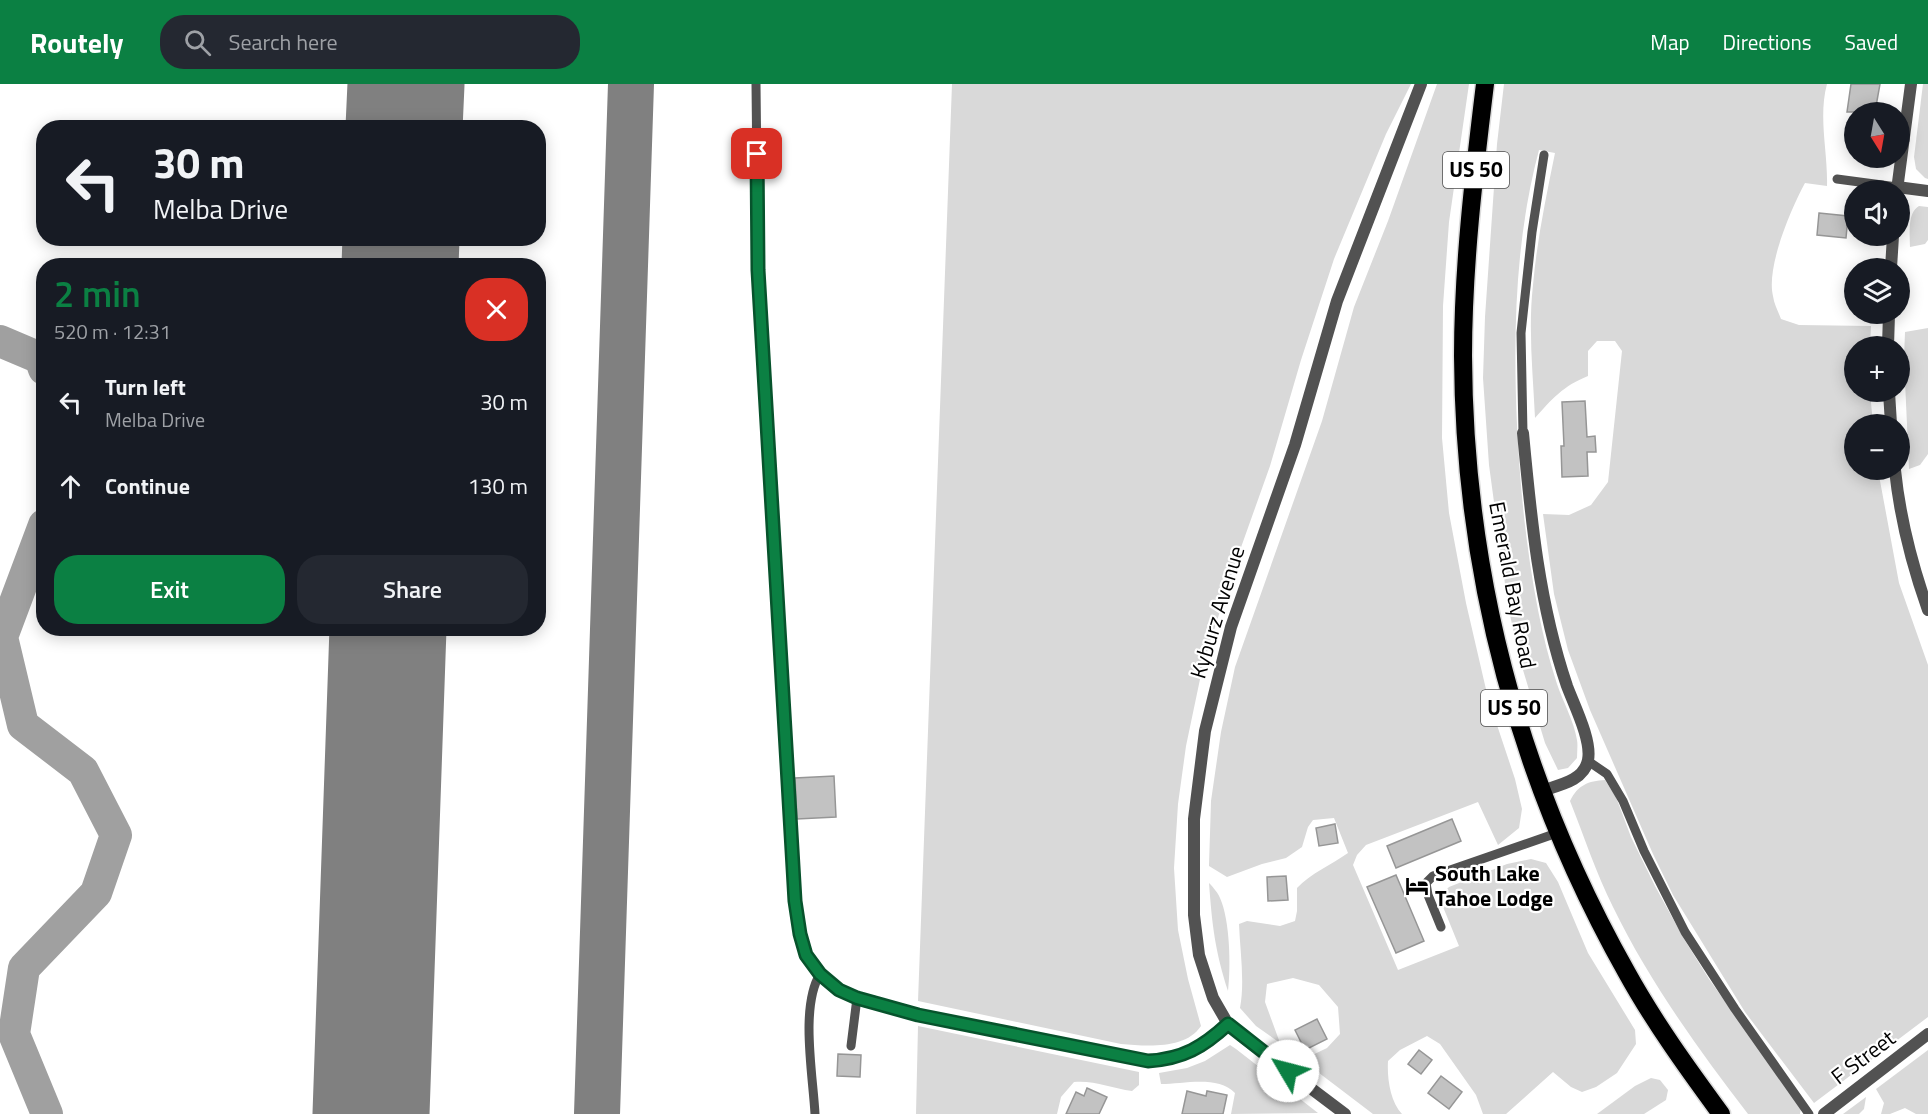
<!DOCTYPE html>
<meta charset="utf-8">
<style>
:root{--surface:#171b24;--page:#242831;--text:#f1f3f6;--muted:#9ea1a6;--accent:#0b8043}
body{margin:0;font-family:"Titillium Web",sans-serif;background:var(--page);color:var(--text);height:100vh;display:flex;flex-direction:column;font-size:22px;white-space:nowrap}
*{box-sizing:border-box;margin:0}
p{font-size:20px;color:var(--muted)}
.icon{flex:none;width:33px;height:33px;fill:none;stroke:currentColor;stroke-width:2;stroke-linecap:round;stroke-linejoin:round}
.map{position:relative;flex:1;overflow:hidden}
.drawer{position:absolute;left:36px;top:174px;width:510px;height:378px;display:flex;flex-direction:column;background:var(--surface);border-radius:24px;box-shadow:0 3px 15px #0003}
.drawer>*{flex:none}
.top-card{position:absolute;left:36px;top:36px;width:510px;height:126px;border-radius:24px;box-shadow:0 3px 15px #0003;background:#171b24;color:var(--text);overflow:hidden}
.needle{width:39px;rotate:169deg}
.tools{position:absolute;left:1844px;top:18px;display:grid;gap:12px}
.tools a{display:grid;place-items:center;width:66px;height:66px;border-radius:50%;background:var(--surface);box-shadow:0 3px 15px #0003;font-size:30px}
.pin{position:absolute;display:grid;place-items:center;width:51px;height:51px;color:#fff;margin:-26px;border-radius:12px;box-shadow:0 3px 9px #0006}
.me{position:absolute;width:66px;margin:-33px;rotate:307deg;stroke-linejoin:round;filter:drop-shadow(0 0 4px #0008)}
.turn{display:flex;align-items:center;gap:21px;height:126px;padding:0 18px;font-size:27px}
.turn .icon{width:78px;height:78px;stroke-width:2.5}
.turn b{display:block;font-size:42px;line-height:51px}
.round{display:grid;place-items:center;flex:none;width:63px;height:63px;border-radius:24px;background:var(--page)}
.head{display:flex;align-items:center;justify-content:space-between;height:102px;padding:0 18px}
h1{font-size:36px;font-weight:600;line-height:45px;color:var(--accent)}
.button{display:flex;gap:12px;margin-top:auto;padding:12px 18px}
.button a{flex:1;height:69px;border-radius:24px;background:var(--accent);color:#fff;font-size:24px;font-weight:600;line-height:69px;text-align:center}
.button a+a{background:var(--page);color:var(--text)}
ul{padding:0;list-style:none}
li{display:flex;align-items:center;gap:18px;height:84px;padding:0 18px}
li div{flex:1}
li b{display:block;font-size:22px}
li em{font-style:normal}
header{display:flex;align-items:center;gap:36px;box-sizing:border-box;height:84px;padding:0 30px;background:var(--accent);color:#fff}
header strong{font-size:28px}
nav{display:flex;gap:33px;margin-inline-start:auto;font-size:21px}
.search{width:420px;height:54px;background:var(--page);display:flex;align-items:center;gap:15px;box-sizing:border-box;padding:0 21px;border-radius:24px;color:var(--muted);font-size:22px}
.map>svg:first-child{display:block}
.green{fill:#d9d9d9}
.lines{fill:none;stroke-linecap:round;stroke-linejoin:round}
.river{stroke:#a0a0a0;stroke-width:32}
.taxiway{stroke:#808080;stroke-width:46}
.runway{stroke:#808080;stroke-width:117}
.building{fill:#c2c2c2;stroke:#969696;stroke-width:1.5}
.highway-casing{stroke:#dbdbdb;stroke-width:21}
.lane{stroke:#525252;stroke-width:9}
.street{stroke:#525252;stroke-width:12}
.highway{stroke:#000;stroke-width:18}
.route-casing{stroke:#07532c;stroke-width:15}
.route{stroke:#0b8043;stroke-width:10}
.labels{text-anchor:middle;stroke-width:4.5;stroke-linejoin:round;paint-order:stroke}
.shield{fill:#fff;stroke:#4c4c4c;stroke-width:1.5}
.shield-label{font-size:21px;font-weight:bold;fill:#000}
.street-label{font-size:22px;fill:#000;stroke:#fff}
.poi-label{font-size:22px;font-weight:bold;fill:#000;stroke:#fff;text-anchor:start}
</style>
<header>
<strong>Routely</strong>
<div class="search"><svg class="icon" aria-label="search" viewBox="0 0 24 24"><circle cx="10" cy="10" r="6"/><path d="M15 15l6 6"/></svg>Search here</div>
<nav><a>Map</a><a>Directions</a><a>Saved</a></nav>
</header>
<div class="map">
<svg width="1928" height="1030" viewBox="0 0 1928 1030">
<rect width="100%" height="100%" fill="#fff"/>
<g class="green">
<path d="M952,0H1411L1386,50L1334,175L1301,276L1270,382L1234,483L1203,581L1186,662L1178,720L1174,784L1178,846L1188,895L1201,942C1185,966 1146,962 1121,960L918,917Z"/>
<path d="M1437,0H1469L1449,138L1443,222L1442,354L1449,429L1466,519L1488,614L1515,695L1522,725L1519,744L1498,761L1478,718L1366,761L1357,771L1353,781L1398,886L1459,862L1439,813L1449,803L1507,780L1531,775L1546,779L1558,798L1588,869L1635,946L1636,960L1617,989L1596,1003L1582,1008L1571,1003L1553,988L1506,1030H1483L1476,1011L1440,960L1427,952L1400,966L1388,977C1387,994 1390,1017 1402,1030H1373L1302,976L1327,964L1340,950L1338,923L1319,901L1293,894L1267,900L1265,918L1280,959L1256,942L1240,924C1245,898 1240,867 1239,840L1247,837L1280,842L1295,837L1297,827V804C1311,789 1331,781 1348,769L1334,734L1313,736L1308,743L1302,763L1286,774L1262,780L1227,793L1209,782L1211,717L1221,648L1235,583L1322,337L1354,223L1388,137Z"/>
<path d="M1504,0H1827C1818,33 1828,68 1827,102L1805,99C1791,125 1766,183 1773,212C1774,220 1778,227 1781,235L1799,241L1871,242L1870,262H1854V308H1870L1873,340H1854V386H1878L1899,499L1928,581V933L1814,1019L1745,928L1673,811L1653,770L1590,626L1568,566L1554,510L1543,430L1569,431L1591,421L1608,398L1622,267L1615,257H1597L1588,267V292C1563,302 1552,315 1535,334C1533,290 1528,245 1533,201C1537,156 1546,113 1555,69L1539,66C1515,156 1513,249 1517,341C1520,403 1526,464 1538,526C1543,551 1549,576 1557,600C1563,618 1574,637 1577,656C1578,661 1577,668 1577,674L1568,684L1558,686L1545,659L1520,576L1508,522L1489,381L1483,294L1485,233L1497,60Z"/>
<polygon points="1923,0 1928,0 1928,95 1925,94 1916,85 1914,73"/>
<path d="M1919,122L1928,123V156L1925,160L1910,163C1910,150 1907,129 1919,122Z"/>
<polygon points="1928,244 1928,370 1920,381 1909,385 1904,275 1905,248"/>
<path d="M1605,696L1616,713L1631,753L1655,802L1684,855L1709,895L1801,1024L1800,1030H1748C1698,965 1649,897 1613,823C1596,789 1584,752 1570,717C1578,701 1588,697 1605,696Z"/>
<path d="M1209,799C1213,803 1218,809 1220,814C1230,836 1231,883 1228,907C1215,867 1212,840 1209,799Z"/>
<path d="M918,942L1139,988V1001L1132,1007C1112,1004 1093,996 1074,998L1061,1013L1057,1030H916Z"/>
<path d="M1230,961L1236,965L1318,1029L1231,1030L1235,1009C1218,991 1184,1000 1161,1000L1159,989L1187,984L1205,977Z"/>
<polygon points="1928,966 1928,1030 1916,1030 1905,1024 1890,1030 1881,1030 1884,1019 1876,1005"/>
<polygon points="1651,994 1660,996 1668,1006 1666,1016 1644,1030 1597,1030 1635,1002"/>
<polygon points="1866,1013 1864,1025 1859,1030 1843,1030"/>
</g>
<g class="lines">
<g class="river">
<polyline points="0,257 40,274 44,285"/>
<polyline points="44,441 2,553 23,641 83,687 116,751 96,809 24,884 14,950 47,1030"/>
</g>
<polyline class="taxiway" points="597,1030 631,0"/>
<g class="runway">
<polyline points="404,44 406,0"/>
<polyline points="400,182 401,154"/>
<polyline points="371,1030 388,544"/>
</g>
</g>
<g class="building">
<polygon points="1851,0 1880,0 1875,28 1847,28"/>
<polygon points="1819,129 1848,132 1846,154 1817,151"/>
<polygon points="1585,317 1587,353 1595,352 1596,368 1587,368 1588,392 1562,393 1561,362 1564,362 1562,318"/>
<polygon points="834,692 836,733 797,735 795,694"/>
<polygon points="1452,735 1461,757 1396,784 1387,762"/>
<polygon points="1335,740 1338,759 1319,762 1316,744"/>
<polygon points="1396,791 1424,857 1396,869 1367,803"/>
<polygon points="1286,792 1288,816 1268,817 1267,793"/>
<polygon points="1317,935 1327,955 1305,966 1295,946"/>
<polygon points="1419,966 1432,976 1421,990 1408,980"/>
<polygon points="838,970 861,971 860,993 837,992"/>
<polygon points="1441,992 1462,1008 1449,1025 1428,1009"/>
<polygon points="1087,1004 1107,1013 1099,1030 1066,1030 1076,1008 1084,1012"/>
<polygon points="1187,1007 1206,1012 1207,1007 1227,1011 1223,1030 1182,1030"/>
</g>
<g class="lines">
<g class="highway-casing">
<path id="highway" d="M1485,0C1474,90 1463,182 1463,272C1464,491 1520,699 1627,889C1654,938 1688,985 1721,1030"/>
</g>
<g class="lane">
<polyline points="756,0 758,186 795,817 800,850 806,871 820,890 839,906 857,914 918,931 1148,977"/>
<polyline points="1837,95 1897,103"/>
<polyline points="1523,349 1521,249 1532,148 1544,71"/>
<polyline points="1588,677 1607,690 1623,717 1644,767 1685,848 1735,925 1809,1030"/>
<polyline points="1441,843 1428,811 1426,799 1433,792 1557,749"/>
<polyline points="851,962 857,914"/>
<path d="M815,1030C813,991 800,923 820,890"/>
</g>
<g class="street">
<polyline points="1897,103 1928,107"/>
<polyline points="1897,106 1911,0"/>
<polyline points="1891,184 1893,152"/>
<polyline points="1888,262 1889,230"/>
<polyline points="1889,308 1891,340"/>
<path d="M1523,349C1531,435 1539,520 1567,602C1574,621 1592,656 1588,676C1584,697 1559,701 1541,707"/>
<path d="M1895,386C1900,434 1912,481 1928,526"/>
<path d="M1148,977C1183,975 1203,963 1228,940"/>
<polyline points="1345,1030 1244,954 1228,940 1213,914 1199,871 1194,831 1194,735 1205,647 1231,543 1295,361 1337,217 1421,0"/>
<polyline points="1824,1030 1928,950"/>
</g>
<use href="#highway" class="highway"/>
</g>
<g class="lines">
<g class="route-casing">
<path id="route" d="M757,70L758,186L795,817L800,850L806,871L820,890L839,906L857,914L918,931L1148,977C1183,975 1203,963 1228,940L1288,987"/>
</g>
<use href="#route" class="route"/>
</g>
<defs>
<g id="hotel-bare" transform="scale(1.8)"><path d="M-6-4.5h1.5V1H6V5H4.5V3h-9V5H-6ZM-4 0a1.8 1.8 0 1 1 3.6 0ZM.5 0V-2.5h3Q6-2.5 6 0Z" fill="#000" stroke="#fff" stroke-width="2.5" paint-order="stroke"/></g>
</defs>
<g fill-rule="evenodd">
<use href="#hotel-bare" x="1417" y="802"/>
</g>
<g class="labels">
<g class="shield">
<rect x="1443" y="68" width="66" height="36" rx="4.5"/>
<rect x="1481" y="606" width="66" height="36" rx="4.5"/>
</g>
<g class="shield-label">
<text x="1476" y="93">US 50</text>
<text x="1514" y="631">US 50</text>
</g>
<g class="street-label">
<text transform="translate(1513 501) rotate(79)" y="8">Emerald Bay Road</text>
<text transform="translate(1217 528) rotate(-73)" y="8">Kyburz Avenue</text>
<text transform="translate(1863 973) rotate(-37)" y="8">F Street</text>
</g>
<g class="poi-label">
<text x="1435" y="797">South Lake<tspan x="1435" dy="25">Tahoe Lodge</tspan></text>
</g>
</g>
</svg>
<div class="tools">
<a><svg class="needle" viewBox="-14 -14 28 28"><path d="M0-13l5 13h-10z" fill="#e53935"/><path d="M0 13l5-13h-10z" fill="#9ea1a6"/></svg></a>
<a><svg class="icon" aria-label="sound" viewBox="0 0 24 24"><path d="M4 9h4l5-4v14l-5-4H4zM17 9q2 3 0 6"/></svg></a>
<a><svg class="icon" aria-label="layers" viewBox="0 0 24 24"><path d="M12 4l9 5-9 5-9-5zM3 14l9 5 9-5"/></svg></a>
<a>+</a>
<a>−</a>
</div>
<div class="pin" style="left:757px;top:70px;background:#d93025"><svg class="icon" aria-label="arrive" viewBox="0 0 24 24"><path d="M6 21V4h12l-3 4 3 4H6"/></svg></div>
<svg class="me" style="left:1288px;top:987px" viewBox="-20 -20 40 40"><circle r="19" fill="#fff"/><path d="M0-13L10 11 0 6-10 11z" fill="#0b8043"/></svg>
<div class="top-card">
<div class="turn"><svg class="icon" aria-label="left" viewBox="0 0 24 24"><path d="M17 20v-9H6M10 6l-5 5 5 5"/></svg><div><b>30 m</b>Melba Drive</div></div>
</div>
<section class="drawer">
<div class="head"><div><h1>2 min</h1><p>520 m · 12:31</p></div><a class="round" style="background:#d93025;color:#fff"><svg class="icon" aria-label="close" viewBox="0 0 24 24"><path d="M6 6l12 12M18 6L6 18"/></svg></a></div>
<ul>
<li><svg class="icon" aria-label="left" viewBox="0 0 24 24"><path d="M17 20v-9H6M10 6l-5 5 5 5"/></svg><div><b>Turn left</b><p>Melba Drive</p></div><em>30 m</em></li>
<li><svg class="icon" aria-label="ahead" viewBox="0 0 24 24"><path d="M12 20V5M6 11l6-6 6 6"/></svg><div><b>Continue</b></div><em>130 m</em></li>
</ul>
<div class="button"><a>Exit</a><a>Share</a></div>
</section>
</div>
